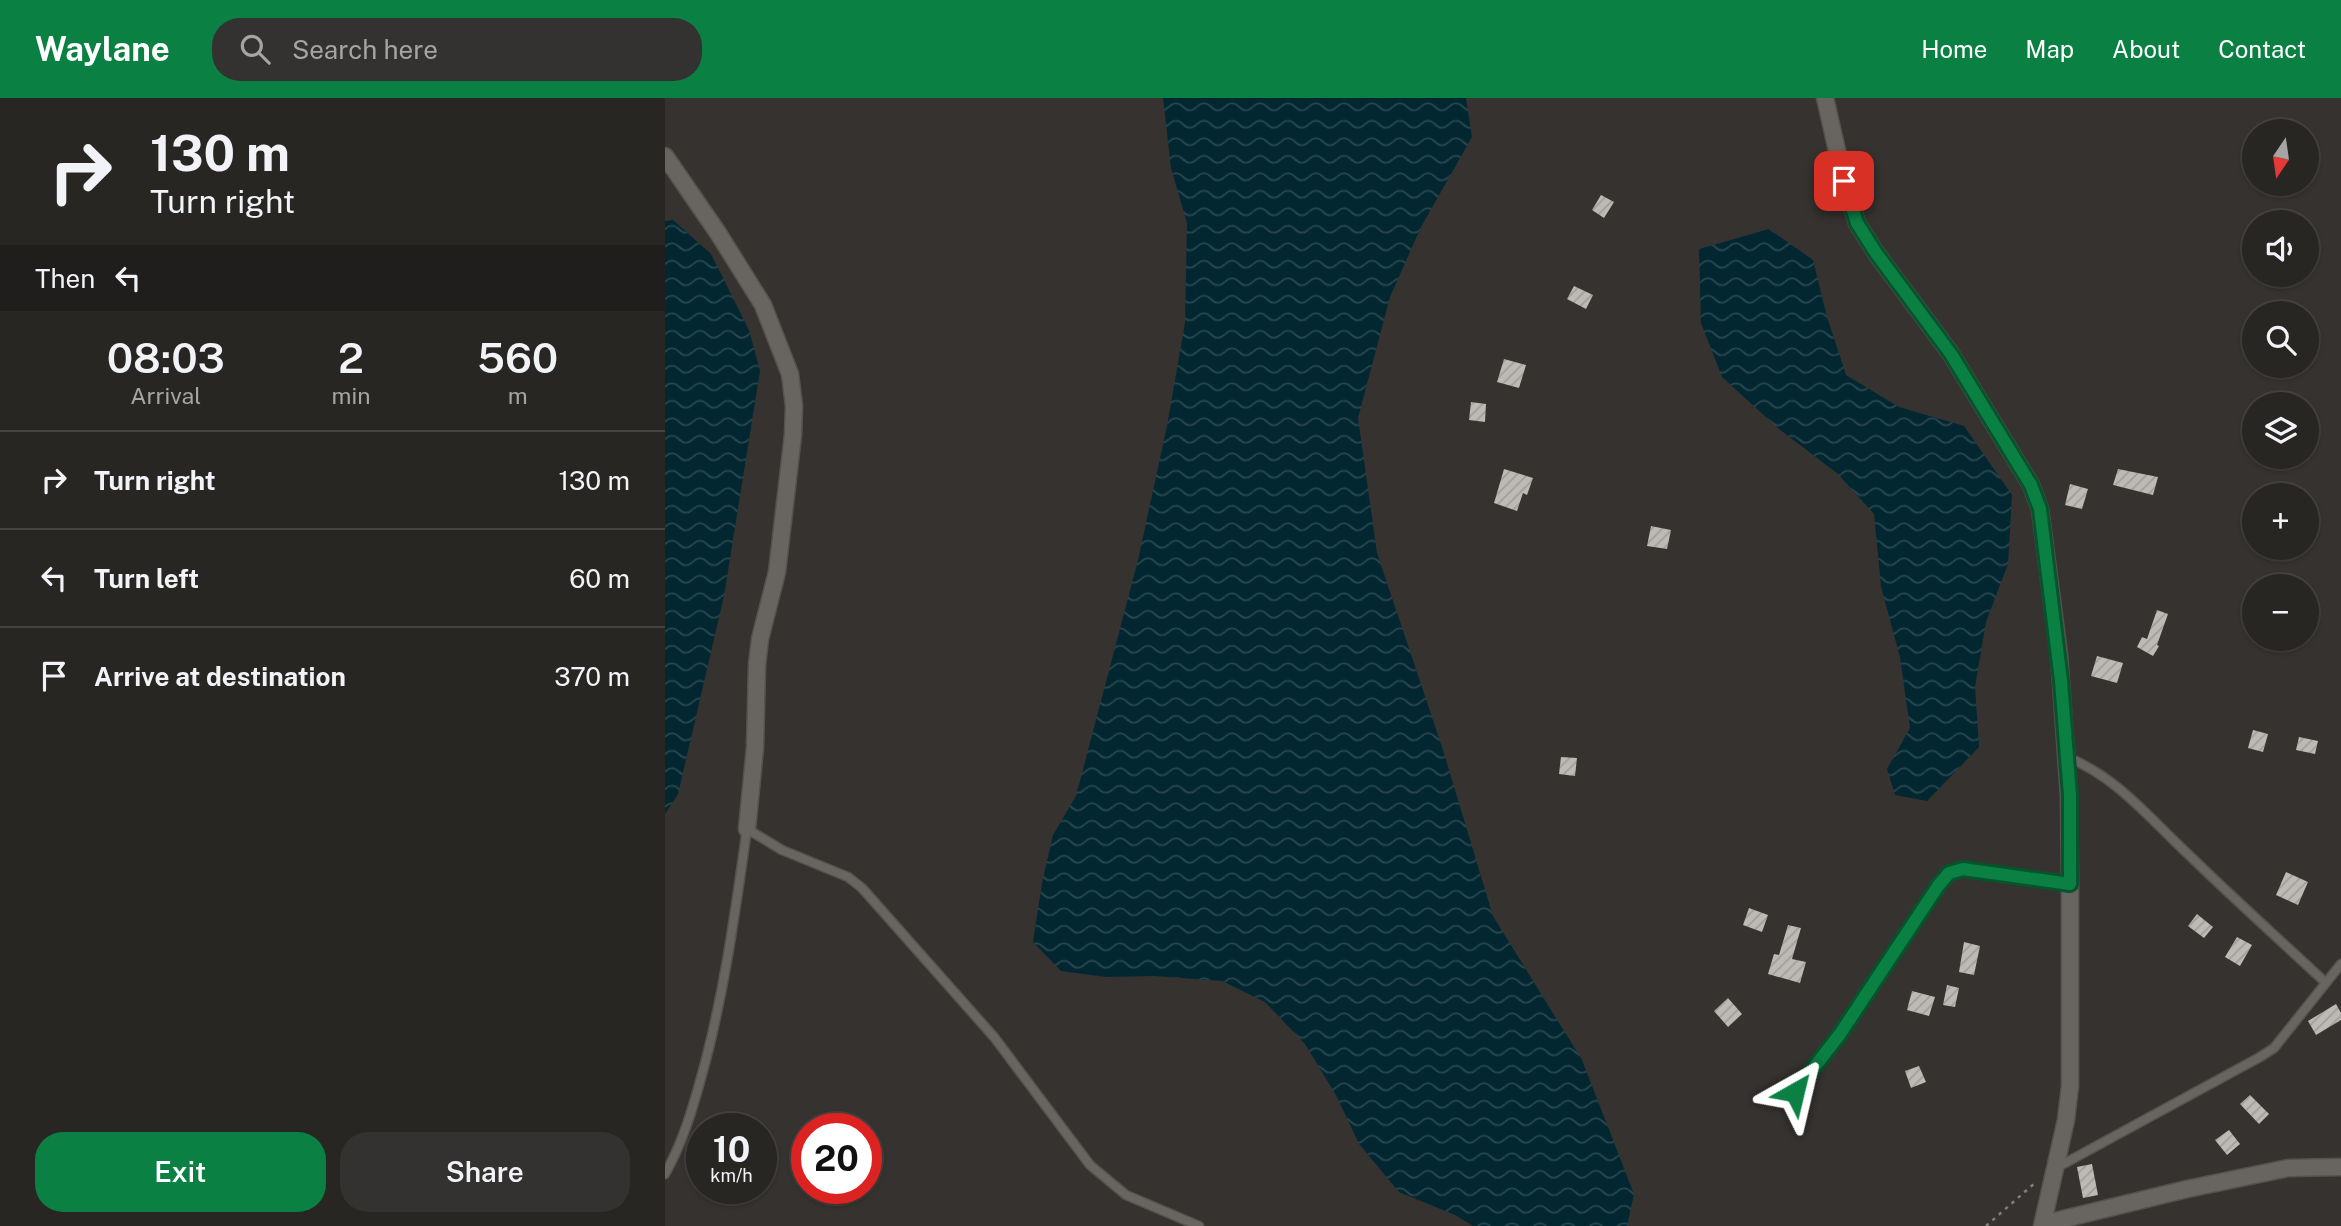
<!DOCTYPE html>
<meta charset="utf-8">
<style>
:root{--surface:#282623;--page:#343230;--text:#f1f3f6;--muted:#a5a5a6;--line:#444341;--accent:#0b8043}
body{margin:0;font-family:"Public Sans",sans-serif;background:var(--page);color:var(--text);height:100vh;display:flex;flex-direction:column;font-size:26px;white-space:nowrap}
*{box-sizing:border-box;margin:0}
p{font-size:23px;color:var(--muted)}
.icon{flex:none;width:38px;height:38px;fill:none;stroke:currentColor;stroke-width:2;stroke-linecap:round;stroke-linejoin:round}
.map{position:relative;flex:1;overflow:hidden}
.drawer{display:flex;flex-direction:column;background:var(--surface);width:665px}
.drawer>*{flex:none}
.hud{background:#282623;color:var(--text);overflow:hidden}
.needle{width:46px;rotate:193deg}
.tools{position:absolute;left:1577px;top:21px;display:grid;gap:14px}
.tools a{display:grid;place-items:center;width:77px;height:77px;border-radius:50%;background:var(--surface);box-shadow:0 2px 5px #0004,0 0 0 2px var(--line);font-size:35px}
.speed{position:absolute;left:21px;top:1015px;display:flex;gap:14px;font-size:35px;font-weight:700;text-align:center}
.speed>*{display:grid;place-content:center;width:91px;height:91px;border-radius:50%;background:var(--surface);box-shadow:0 2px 5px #0004,0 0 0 2px var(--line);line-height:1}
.speed small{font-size:18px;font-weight:400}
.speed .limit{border:10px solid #d22;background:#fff;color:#111}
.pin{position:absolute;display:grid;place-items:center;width:60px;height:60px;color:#fff;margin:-30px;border-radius:14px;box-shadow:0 4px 10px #0006}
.me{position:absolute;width:77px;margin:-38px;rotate:37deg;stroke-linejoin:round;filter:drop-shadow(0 0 5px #0008)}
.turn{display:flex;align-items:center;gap:24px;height:147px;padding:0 35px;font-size:32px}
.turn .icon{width:91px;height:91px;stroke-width:2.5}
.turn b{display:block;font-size:49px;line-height:60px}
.then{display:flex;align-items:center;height:66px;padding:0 35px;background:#0003;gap:14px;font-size:26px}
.eta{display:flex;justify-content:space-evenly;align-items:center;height:119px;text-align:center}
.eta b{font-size:42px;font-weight:600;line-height:49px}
.cta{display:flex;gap:14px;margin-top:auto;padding:14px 35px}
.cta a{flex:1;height:80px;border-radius:28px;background:var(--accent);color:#fff;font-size:28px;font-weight:600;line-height:80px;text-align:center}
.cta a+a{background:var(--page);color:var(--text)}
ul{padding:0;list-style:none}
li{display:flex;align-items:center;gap:21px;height:98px;padding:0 35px;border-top:2px solid var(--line)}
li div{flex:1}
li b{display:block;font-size:26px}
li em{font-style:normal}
header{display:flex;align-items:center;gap:42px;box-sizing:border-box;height:98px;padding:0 35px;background:var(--accent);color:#fff}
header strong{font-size:33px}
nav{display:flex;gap:38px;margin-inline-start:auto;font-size:24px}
.search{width:490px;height:63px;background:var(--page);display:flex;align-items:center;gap:18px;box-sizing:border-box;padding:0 24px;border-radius:28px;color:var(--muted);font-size:26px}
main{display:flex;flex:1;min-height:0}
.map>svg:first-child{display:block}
.water{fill:url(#water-waves)}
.building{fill:url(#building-hatch)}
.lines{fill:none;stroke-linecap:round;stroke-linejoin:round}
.lane-casing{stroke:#54514e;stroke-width:11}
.street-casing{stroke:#54514e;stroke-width:19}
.path{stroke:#817e7b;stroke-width:2.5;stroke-dasharray:3.5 5;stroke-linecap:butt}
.lane{stroke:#686561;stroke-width:8}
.street{stroke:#686561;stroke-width:16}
.route-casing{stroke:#07532c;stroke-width:18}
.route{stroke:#0b8043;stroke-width:12}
</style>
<header>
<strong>Waylane</strong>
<div class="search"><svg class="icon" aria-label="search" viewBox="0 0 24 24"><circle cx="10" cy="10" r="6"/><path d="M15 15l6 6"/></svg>Search here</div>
<nav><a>Home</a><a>Map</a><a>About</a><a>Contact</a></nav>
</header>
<main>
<section class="drawer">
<div class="hud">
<div class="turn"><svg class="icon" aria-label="right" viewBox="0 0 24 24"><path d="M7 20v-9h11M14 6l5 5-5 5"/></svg><div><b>130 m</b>Turn right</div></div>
<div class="then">Then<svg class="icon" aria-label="left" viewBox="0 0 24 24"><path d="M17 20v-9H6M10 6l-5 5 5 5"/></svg></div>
</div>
<div class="eta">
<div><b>08:03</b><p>Arrival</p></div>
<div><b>2</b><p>min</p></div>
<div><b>560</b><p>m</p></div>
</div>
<ul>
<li><svg class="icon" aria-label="right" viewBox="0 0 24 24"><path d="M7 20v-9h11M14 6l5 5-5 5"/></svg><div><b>Turn right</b></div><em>130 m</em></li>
<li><svg class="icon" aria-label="left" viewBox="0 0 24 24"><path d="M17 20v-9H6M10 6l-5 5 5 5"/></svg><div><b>Turn left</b></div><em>60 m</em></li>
<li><svg class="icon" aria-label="arrive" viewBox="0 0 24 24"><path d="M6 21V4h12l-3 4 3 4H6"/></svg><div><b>Arrive at destination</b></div><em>370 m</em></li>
</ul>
<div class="cta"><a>Exit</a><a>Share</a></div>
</section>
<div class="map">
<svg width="1676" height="1128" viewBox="0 0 1676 1128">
<defs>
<pattern id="water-waves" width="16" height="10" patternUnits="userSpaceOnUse" patternTransform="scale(1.75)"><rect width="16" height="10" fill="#032731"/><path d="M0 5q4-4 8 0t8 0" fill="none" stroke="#28474f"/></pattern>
<pattern id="building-hatch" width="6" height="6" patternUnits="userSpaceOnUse" patternTransform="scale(1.75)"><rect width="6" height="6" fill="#bdbab6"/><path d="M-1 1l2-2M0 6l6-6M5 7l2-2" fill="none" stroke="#a09d9a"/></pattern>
</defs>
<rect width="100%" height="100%" fill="#35322f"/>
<g class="water">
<polygon points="498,0 801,0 807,39 756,129 725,199 693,320 712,455 777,649 828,818 917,962 969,1096 962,1128 808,1128 790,1117 734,1094 694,1046 672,999 640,946 600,904 557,883 489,878 441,879 396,873 368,844 377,785 388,737 411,698 473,462 502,328 520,225 522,125 506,70"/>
<polygon points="8,122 46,156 84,232 95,273 59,498 13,696 0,716 0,123"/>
<polygon points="1104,131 1148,162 1162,219 1181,277 1234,309 1299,328 1347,397 1343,466 1321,524 1310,589 1314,649 1262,703 1230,697 1222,671 1245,630 1235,559 1216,489 1209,416 1173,376 1114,331 1057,279 1036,225 1034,151"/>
</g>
<g class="building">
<polygon points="936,97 949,104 939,120 927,112"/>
<polygon points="909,188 928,197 921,211 902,201"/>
<polygon points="839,261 861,267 854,290 832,284"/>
<polygon points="806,304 821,306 820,324 804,322"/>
<polygon points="839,371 868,380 862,397 858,395 852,413 829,405"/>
<polygon points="1453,371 1493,379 1488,397 1448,387"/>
<polygon points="1405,386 1423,391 1417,411 1400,407"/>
<polygon points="986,428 1006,432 1002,451 982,448"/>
<polygon points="1492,512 1503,516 1492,547 1494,548 1488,558 1472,549 1477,539 1482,541"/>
<polygon points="1432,558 1458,565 1452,585 1426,578"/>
<polygon points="1588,632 1603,636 1598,654 1583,650"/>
<polygon points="1634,639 1653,643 1650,656 1631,652"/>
<polygon points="896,659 912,660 910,678 894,676"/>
<polygon points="1621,774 1643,784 1633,807 1611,797"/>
<polygon points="1084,810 1103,817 1097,834 1078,827"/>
<polygon points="1532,816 1548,829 1539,840 1523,828"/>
<polygon points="1123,827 1136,830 1127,861 1141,864 1135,885 1103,876 1109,856 1114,857"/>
<polygon points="1572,839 1587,847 1575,868 1560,859"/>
<polygon points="1299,844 1315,848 1309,877 1294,874"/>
<polygon points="1282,887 1294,890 1290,909 1278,907"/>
<polygon points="1247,893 1270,899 1264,918 1242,912"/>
<polygon points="1063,900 1077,916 1063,929 1049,913"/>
<polygon points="1671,906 1676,915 1676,922 1651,937 1643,923"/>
<polygon points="1254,968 1261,984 1246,990 1240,973"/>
<polygon points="1585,997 1604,1016 1594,1026 1575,1006"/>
<polygon points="1564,1032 1575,1046 1562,1057 1550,1042"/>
<polygon points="1427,1066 1433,1097 1418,1100 1412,1069"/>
</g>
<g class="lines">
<g class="lane-casing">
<g id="lane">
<path d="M1402,659C1453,680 1483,719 1523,756C1568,800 1615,842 1661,885"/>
<polyline points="1130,994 1175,936 1273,788 1284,775 1298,771 1405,786"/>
<polyline points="1391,1070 1595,959 1609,950 1676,866"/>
<path d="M0,1076C17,1046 27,1013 36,980C59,898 70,815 82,731L117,752L183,779L197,790L329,939L425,1067L461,1097L534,1128"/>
</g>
</g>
<g class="street-casing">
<g id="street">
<polyline points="1160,0 1179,83 1192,125 1211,155 1286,256 1366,387 1375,411 1394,557 1404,697 1405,786 1405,988 1401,1022 1377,1128"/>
<polyline points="0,58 53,135 98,207 125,276 129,308 128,337 112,474 95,541 92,567 90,650 82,731"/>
<polyline points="1378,1126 1522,1091 1623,1070 1676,1069"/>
</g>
</g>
<polyline class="path" points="1321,1128 1371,1084"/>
<use href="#lane" class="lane"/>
<use href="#street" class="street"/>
</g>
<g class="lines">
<g class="route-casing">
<polyline id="route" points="1130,994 1175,936 1273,788 1284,775 1298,771 1405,786 1405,697 1396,583 1375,411 1366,387 1286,256 1211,155 1192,125 1179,83"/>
</g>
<use href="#route" class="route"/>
</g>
</svg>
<div class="tools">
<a><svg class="needle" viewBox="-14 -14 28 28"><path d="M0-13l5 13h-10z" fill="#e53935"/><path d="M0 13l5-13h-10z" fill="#a5a5a6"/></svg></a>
<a><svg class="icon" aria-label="sound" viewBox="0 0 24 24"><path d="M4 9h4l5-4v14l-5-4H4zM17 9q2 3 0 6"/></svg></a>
<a><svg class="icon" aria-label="search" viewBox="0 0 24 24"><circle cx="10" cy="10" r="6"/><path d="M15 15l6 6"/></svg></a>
<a><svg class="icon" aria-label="layers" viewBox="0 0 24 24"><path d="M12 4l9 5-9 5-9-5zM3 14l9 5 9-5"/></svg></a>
<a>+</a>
<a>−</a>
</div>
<div class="speed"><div>10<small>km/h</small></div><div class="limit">20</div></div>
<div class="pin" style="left:1179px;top:83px;background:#d93025"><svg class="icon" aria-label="arrive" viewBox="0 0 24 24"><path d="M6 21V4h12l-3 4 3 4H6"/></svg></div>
<svg class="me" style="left:1130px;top:994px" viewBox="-20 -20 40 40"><path d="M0-17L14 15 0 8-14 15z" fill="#0b8043" stroke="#fff" stroke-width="4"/></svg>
</div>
</main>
